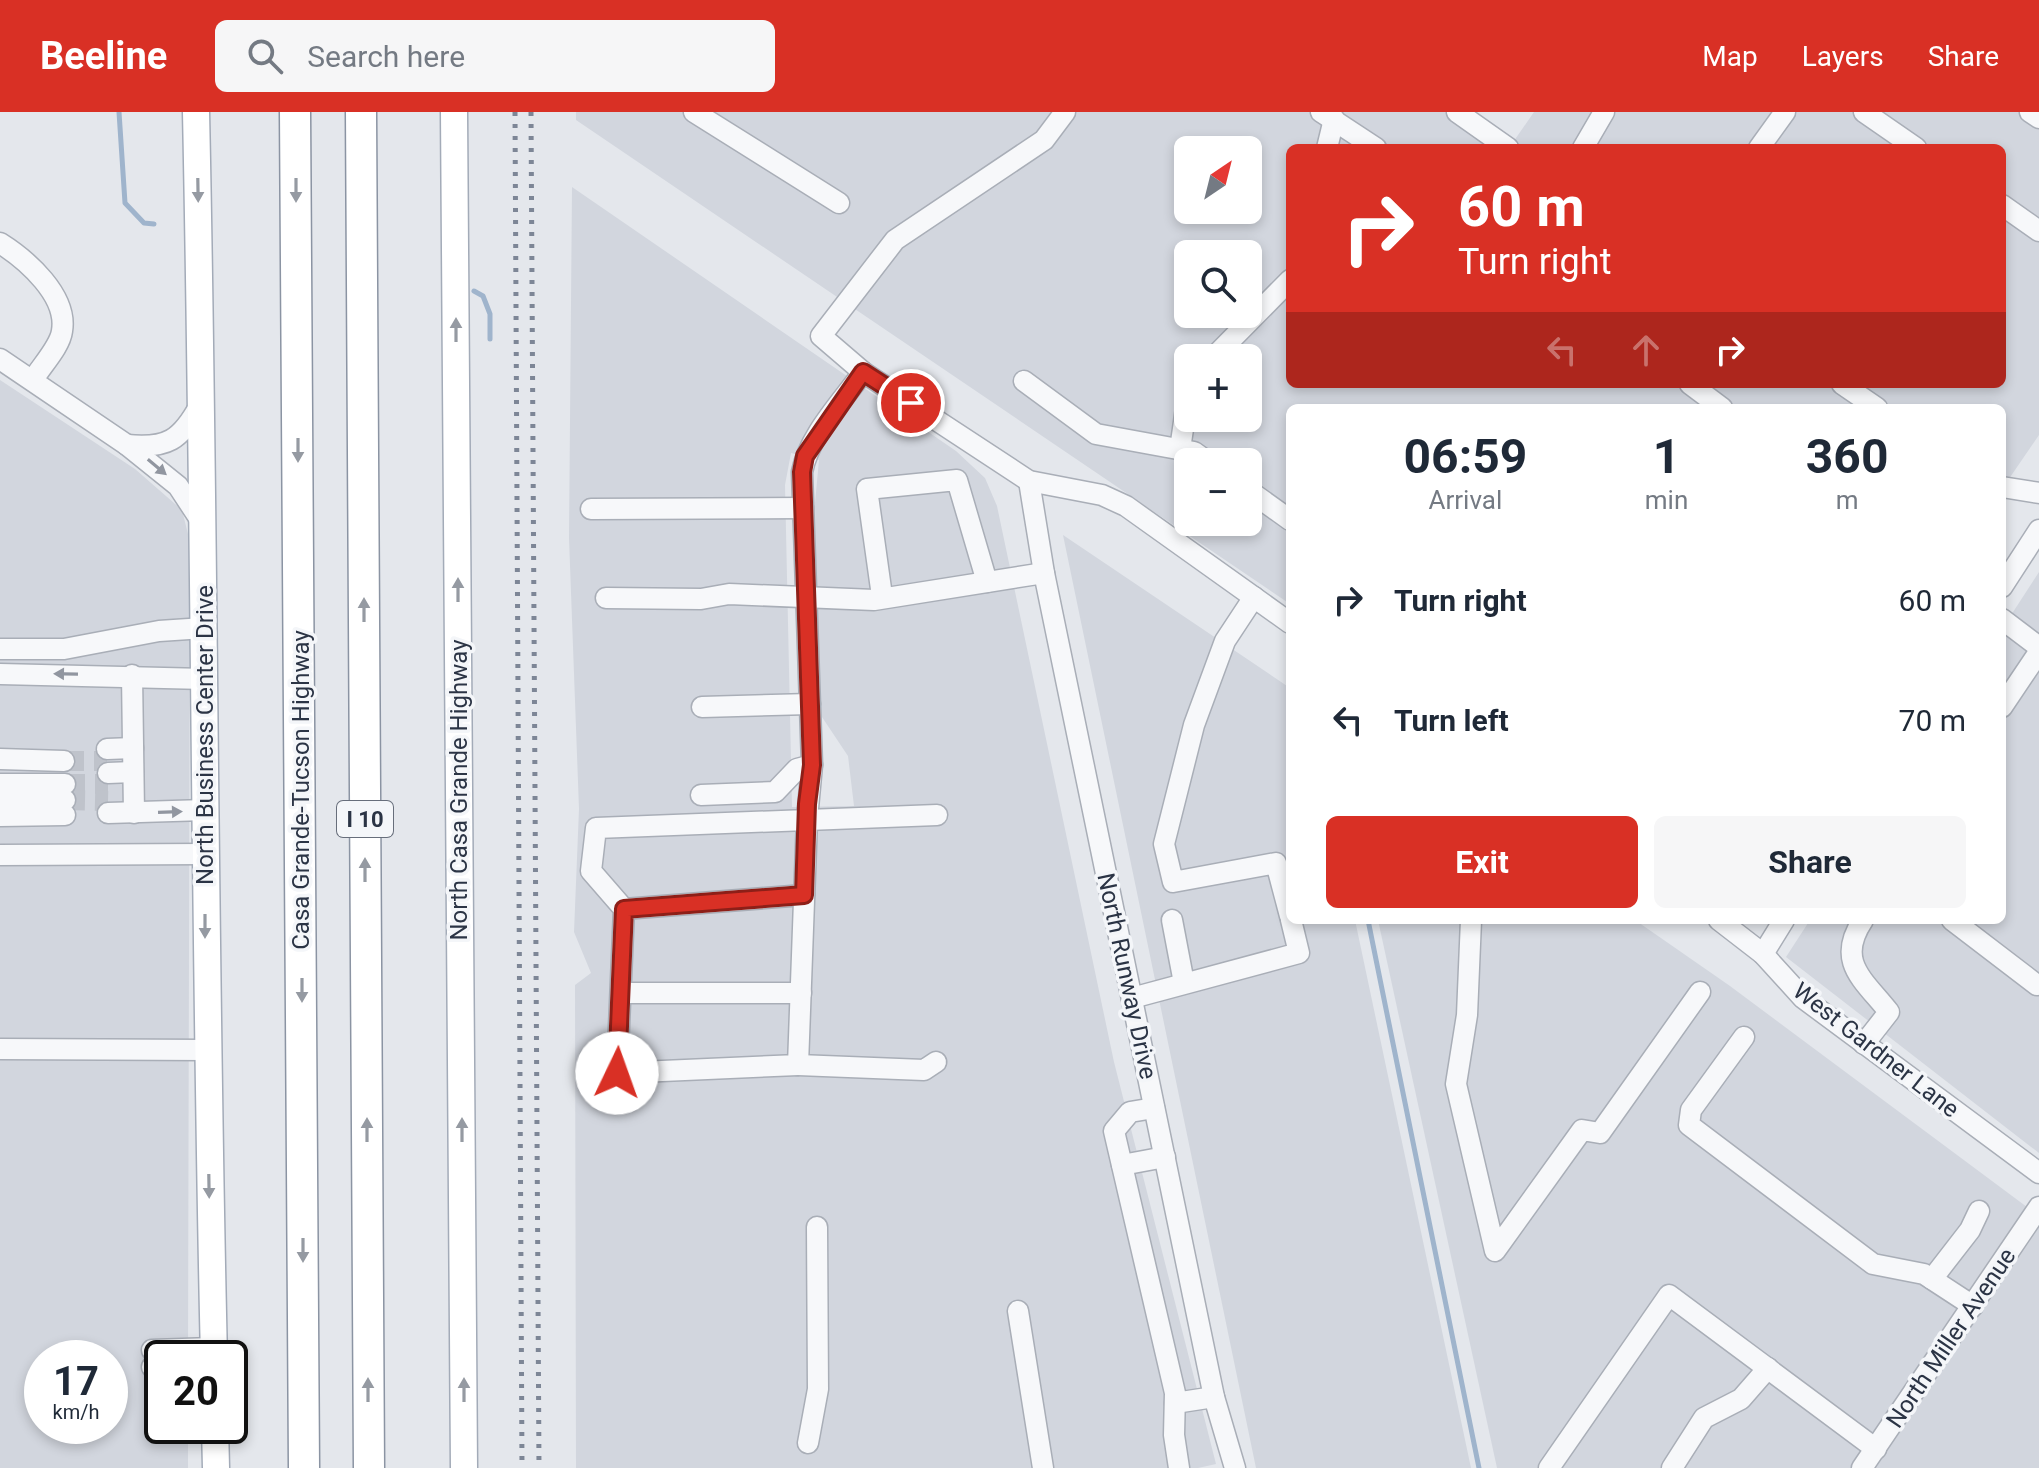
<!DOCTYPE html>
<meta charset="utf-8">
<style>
:root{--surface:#fff;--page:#f6f6f7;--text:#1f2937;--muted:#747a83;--accent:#d93025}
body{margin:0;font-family:Roboto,sans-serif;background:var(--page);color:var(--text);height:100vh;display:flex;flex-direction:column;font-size:30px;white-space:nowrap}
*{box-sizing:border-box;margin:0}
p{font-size:26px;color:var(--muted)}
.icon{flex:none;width:44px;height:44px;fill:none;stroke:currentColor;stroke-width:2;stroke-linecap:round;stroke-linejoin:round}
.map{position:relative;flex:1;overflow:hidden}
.side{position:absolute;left:1286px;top:292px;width:720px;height:520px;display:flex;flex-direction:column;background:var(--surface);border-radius:12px;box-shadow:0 4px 12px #0003}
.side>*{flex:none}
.top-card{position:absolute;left:1286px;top:32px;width:720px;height:244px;border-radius:12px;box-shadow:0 4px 12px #0003;background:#d93025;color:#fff;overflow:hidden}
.needle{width:52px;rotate:35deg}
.controls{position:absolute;left:1174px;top:24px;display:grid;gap:16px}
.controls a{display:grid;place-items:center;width:88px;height:88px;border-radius:12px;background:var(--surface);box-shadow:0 4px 12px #0003;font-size:40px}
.speed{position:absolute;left:24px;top:1228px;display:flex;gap:16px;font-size:40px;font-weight:700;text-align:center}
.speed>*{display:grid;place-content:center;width:104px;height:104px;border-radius:50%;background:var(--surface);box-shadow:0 4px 12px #0003;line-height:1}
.speed small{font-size:20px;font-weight:400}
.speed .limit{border:4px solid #111;border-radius:12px;background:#fff;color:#111}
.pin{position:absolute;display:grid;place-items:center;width:68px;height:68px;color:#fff;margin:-34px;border:4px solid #fff;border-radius:50%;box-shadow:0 2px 8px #0007}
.me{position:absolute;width:88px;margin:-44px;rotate:3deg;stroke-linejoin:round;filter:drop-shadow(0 0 6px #0008)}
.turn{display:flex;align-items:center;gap:28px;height:168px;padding:0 40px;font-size:36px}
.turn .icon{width:104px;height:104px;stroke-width:2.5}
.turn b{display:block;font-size:56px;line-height:68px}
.lanes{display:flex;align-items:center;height:76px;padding:0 40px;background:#0003;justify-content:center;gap:40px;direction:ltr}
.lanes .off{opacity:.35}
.eta{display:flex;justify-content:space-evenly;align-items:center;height:136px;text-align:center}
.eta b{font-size:48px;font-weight:700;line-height:56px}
.cta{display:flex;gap:16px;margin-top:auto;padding:16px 40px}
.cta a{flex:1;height:92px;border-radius:12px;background:var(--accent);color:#fff;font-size:32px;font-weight:700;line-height:92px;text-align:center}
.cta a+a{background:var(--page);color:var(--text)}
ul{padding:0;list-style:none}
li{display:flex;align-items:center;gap:24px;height:120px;padding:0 40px}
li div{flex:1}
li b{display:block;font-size:30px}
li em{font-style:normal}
header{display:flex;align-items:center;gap:48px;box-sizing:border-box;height:112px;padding:0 40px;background:var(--accent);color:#fff}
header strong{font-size:38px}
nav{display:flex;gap:44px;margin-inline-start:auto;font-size:28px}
.search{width:560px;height:72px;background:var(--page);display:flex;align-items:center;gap:20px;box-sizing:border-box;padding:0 28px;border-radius:12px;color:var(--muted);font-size:30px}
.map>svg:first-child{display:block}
.built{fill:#d2d6de;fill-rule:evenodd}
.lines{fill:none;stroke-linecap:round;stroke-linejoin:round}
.stream{stroke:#9fb4cc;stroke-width:5}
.minor-tunnel{stroke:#bfc3cb;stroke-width:20;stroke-dasharray:20 10;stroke-linecap:butt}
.minor-casing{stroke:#a9aeb7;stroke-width:23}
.major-casing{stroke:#a3abb8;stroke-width:29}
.highway-casing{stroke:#8b94a3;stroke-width:33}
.minor{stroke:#f7f8fa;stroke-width:20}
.major{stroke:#fff;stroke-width:26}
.highway{stroke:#fff;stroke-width:30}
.rail{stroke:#7d8696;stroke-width:5;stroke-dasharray:4 8;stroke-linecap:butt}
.oneway{fill:#959aa2}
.oneway2{fill:#9196a0}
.route-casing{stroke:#8d1f18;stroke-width:20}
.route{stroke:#d93025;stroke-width:14}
.labels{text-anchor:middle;stroke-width:7;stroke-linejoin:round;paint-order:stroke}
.shield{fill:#f4f6f9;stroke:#676e7b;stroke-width:2}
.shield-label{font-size:22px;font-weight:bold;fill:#2b3445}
.street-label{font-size:24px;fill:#2b3445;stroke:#f4f6f9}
</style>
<header>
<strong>Beeline</strong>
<div class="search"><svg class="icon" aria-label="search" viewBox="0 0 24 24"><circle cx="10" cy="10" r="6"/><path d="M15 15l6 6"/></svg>Search here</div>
<nav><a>Map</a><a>Layers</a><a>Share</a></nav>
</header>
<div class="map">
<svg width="2039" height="1356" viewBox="0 0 2039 1356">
<rect width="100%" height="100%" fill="#e4e7ec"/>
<g class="built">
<path d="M576,0H1445L1498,36H1290V272H2002V36H1509L1534,0H2039V323L2002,377V296H1290V492L576,8ZM1188,38H1248V98H1188ZM1188,142H1248V202H1188ZM1188,246H1248V306H1188ZM1188,350H1248V410H1188Z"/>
<path d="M572,75L956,339L985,366L997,394L1114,950L1216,1352L1198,1356H576L575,873L591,861L574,820L579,697L569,426ZM791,341L819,348L815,391L818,599L848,644L854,694L792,695L785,373Z"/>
<path d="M0,268L135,357L182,398L190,430L188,1246H162V1314H188V1356H0ZM42,1246H110V1314H42Z"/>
<polygon points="1063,423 1290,576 1290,808 1355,808 1471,1356 1256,1356"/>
<polygon points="2039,460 2039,1041 1786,845 1810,808 2002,808 2002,517"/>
<polygon points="1378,808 1635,808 1730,874 2039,1104 2039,1356 1497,1356"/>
</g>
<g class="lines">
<g class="stream">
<polyline points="119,0 125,91 144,111 154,112"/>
<polyline points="474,179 483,184 490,202 490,227"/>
<polyline points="1368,808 1479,1356"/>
</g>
<g class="minor-tunnel">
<polyline points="64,649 107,649"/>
<polyline points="65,672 108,672"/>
<polyline points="65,688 108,689"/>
</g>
<g class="minor-casing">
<g id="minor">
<polyline points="694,0 839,91"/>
<polyline points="1065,0 1044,28 895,128 821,224 863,260 1029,369 1102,383 1126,394 1290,511"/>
<polyline points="1321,0 1376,36"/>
<polyline points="1457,0 1508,36"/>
<polyline points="1864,0 1916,36"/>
<polyline points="2030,0 2039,6"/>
<polyline points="1327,36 1334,7"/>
<polyline points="1583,36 1604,0"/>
<polyline points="1759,36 1785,0"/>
<polyline points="2002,93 2039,119"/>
<path d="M0,131C27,148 68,184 62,219C60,235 41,254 33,268"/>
<polyline points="1213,246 1290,168"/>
<polyline points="0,247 127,333"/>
<path d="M863,260C842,290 809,323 802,360L812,653L807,707L798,953L617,961L624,797L591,759L596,716L937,703"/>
<polyline points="1024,269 1096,322 1194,340 1208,350"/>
<polyline points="1690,272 1722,296"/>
<polyline points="1842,272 1877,296"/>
<path d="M200,293C181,328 167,337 127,333L178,374L203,412"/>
<polyline points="1180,337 1188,283"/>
<polyline points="1029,369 1044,461 1214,1285 1235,1356"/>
<polyline points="2002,375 2039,381"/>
<polyline points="1248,378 1290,408"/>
<polyline points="591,397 803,396"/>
<polyline points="2002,475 2039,418"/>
<polyline points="882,484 867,377 957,368 987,470"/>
<polyline points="1254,485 1225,529 1194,613 1164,732 1173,770 1276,751 1290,804"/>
<polyline points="606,486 701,487 729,482 874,488 1044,461"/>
<polyline points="2002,507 2039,535"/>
<polyline points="0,537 64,537 159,519 204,516"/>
<polyline points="0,562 205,567"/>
<polyline points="132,563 134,701"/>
<polyline points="702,595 810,592"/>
<polyline points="2002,595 2039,540"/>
<polyline points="107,637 133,636"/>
<polyline points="0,647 64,649"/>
<polyline points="108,661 133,660"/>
<polyline points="0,672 65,672"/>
<polyline points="701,683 775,680 797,657 812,653"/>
<polyline points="0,688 65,688"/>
<polyline points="108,701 205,698"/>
<polyline points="0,704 65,703"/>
<polyline points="0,743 205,742"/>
<polyline points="624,797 804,783"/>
<polyline points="1172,808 1184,871"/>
<polyline points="1471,808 1467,903 1456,972 1495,1139 1582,1018 1600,1021 1700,880"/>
<polyline points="1719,808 1763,842 1803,886 2039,1061"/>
<path d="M1863,808C1835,850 1864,868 1889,900L1864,932"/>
<polyline points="1952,808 2037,873"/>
<polyline points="1763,842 1784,808"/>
<polyline points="621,881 801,881"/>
<polyline points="1132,886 1299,841 1291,808"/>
<polyline points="1744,925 1691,998 1689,1013 1873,1152 1924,1162 1973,1194"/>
<polyline points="0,937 206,938"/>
<polyline points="798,953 924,958 936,950"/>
<polyline points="1154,996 1130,1000 1114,1019 1175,1281 1174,1323 1179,1356"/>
<polyline points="1122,1053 1165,1045"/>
<polyline points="1932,1167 1970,1118 1979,1099"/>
<polyline points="1018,1199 1043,1356"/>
<polyline points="152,1238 213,1236"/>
<polyline points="152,1255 162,1255"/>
<polyline points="1175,1291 1214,1285"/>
<polyline points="808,1331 818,1277 817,1115"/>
<polyline points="1549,1356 1669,1183 1876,1337"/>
<polyline points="1672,1356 1704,1306 1741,1287 1768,1256"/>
<polyline points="1862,1356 2039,1095"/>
</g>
</g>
<g class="major-casing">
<g id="major">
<path d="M196,0C205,415 204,831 214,1246"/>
<polyline points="454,0 464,1356"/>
<polyline points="215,1314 216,1356"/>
</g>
</g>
<g class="highway-casing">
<g id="highway">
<polyline points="295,0 304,1356"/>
<polyline points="361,0 369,1356"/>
</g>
</g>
<use href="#minor" class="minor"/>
<use href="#major" class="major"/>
<use href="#highway" class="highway"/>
<g class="rail">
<polyline points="515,0 522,1356"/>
<polyline points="531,0 539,1356"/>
</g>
</g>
<defs><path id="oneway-solid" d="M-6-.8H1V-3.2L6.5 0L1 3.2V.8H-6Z" transform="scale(2)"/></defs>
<g class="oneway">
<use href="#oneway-solid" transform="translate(198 78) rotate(89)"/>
<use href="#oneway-solid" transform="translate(296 78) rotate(90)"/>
<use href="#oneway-solid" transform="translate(456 218) rotate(-90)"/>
<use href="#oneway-solid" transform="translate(298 338) rotate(90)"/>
<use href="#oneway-solid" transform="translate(458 478) rotate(-90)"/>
<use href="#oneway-solid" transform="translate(364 498) rotate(-90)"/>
<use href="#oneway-solid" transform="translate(365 758) rotate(-90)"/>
<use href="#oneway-solid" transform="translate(205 814) rotate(90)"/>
<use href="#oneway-solid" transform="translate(302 878) rotate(90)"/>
<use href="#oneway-solid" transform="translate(367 1018) rotate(-90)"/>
<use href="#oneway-solid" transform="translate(462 1018) rotate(-90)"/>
<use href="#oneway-solid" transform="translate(209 1074) rotate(89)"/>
<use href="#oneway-solid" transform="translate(303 1138) rotate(90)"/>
<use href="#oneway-solid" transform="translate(368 1278) rotate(-90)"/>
<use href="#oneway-solid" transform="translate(464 1278) rotate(-90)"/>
</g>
<g class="oneway2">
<use href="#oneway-solid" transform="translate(157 355) rotate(40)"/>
<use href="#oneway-solid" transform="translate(66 562) rotate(-179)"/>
<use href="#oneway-solid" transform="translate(170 700) rotate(-2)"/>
</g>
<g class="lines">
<g class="route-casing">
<polyline id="route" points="617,961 624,797 804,783 807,692 812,653 802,360 805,344 863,260 911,291"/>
</g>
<use href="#route" class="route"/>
</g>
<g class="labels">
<rect class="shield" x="337" y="689" width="56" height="36" rx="6"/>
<g class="shield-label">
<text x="365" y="715">I 10</text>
</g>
<g class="street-label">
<text transform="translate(205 623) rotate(-90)" y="8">North Business Center Drive</text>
<text transform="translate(301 678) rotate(-90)" y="8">Casa Grande-Tucson Highway</text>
<text transform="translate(459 678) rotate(-90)" y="8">North Casa Grande Highway</text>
<text transform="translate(1127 864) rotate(78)" y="8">North Runway Drive</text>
<text transform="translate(1876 938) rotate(38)" y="8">West Gardner Lane</text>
<text transform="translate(1951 1226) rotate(-56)" y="8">North Miller Avenue</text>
</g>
</g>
</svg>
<div class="controls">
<a><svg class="needle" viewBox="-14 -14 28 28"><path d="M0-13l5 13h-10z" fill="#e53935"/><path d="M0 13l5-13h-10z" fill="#747a83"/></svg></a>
<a><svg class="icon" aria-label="search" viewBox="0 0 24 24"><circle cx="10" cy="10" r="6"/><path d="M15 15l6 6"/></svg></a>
<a>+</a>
<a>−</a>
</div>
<div class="speed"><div>17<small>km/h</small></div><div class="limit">20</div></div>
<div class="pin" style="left:911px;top:291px;background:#d93025"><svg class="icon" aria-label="arrive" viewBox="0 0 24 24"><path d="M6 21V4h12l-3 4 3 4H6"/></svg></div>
<svg class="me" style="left:617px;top:961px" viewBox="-20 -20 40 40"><circle r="19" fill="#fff"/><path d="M0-13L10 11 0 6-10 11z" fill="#d93025"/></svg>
<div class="top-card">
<div class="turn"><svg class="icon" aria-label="right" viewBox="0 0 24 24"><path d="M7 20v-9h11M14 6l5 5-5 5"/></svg><div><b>60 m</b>Turn right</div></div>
<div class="lanes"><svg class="icon off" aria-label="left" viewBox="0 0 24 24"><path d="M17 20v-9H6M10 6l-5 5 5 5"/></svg><svg class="icon off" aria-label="ahead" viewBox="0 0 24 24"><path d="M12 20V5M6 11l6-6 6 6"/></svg><svg class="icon" aria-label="right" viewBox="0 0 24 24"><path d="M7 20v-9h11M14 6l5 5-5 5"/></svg></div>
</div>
<section class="side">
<div class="eta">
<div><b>06:59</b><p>Arrival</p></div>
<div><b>1</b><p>min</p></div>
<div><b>360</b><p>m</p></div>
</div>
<ul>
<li><svg class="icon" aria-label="right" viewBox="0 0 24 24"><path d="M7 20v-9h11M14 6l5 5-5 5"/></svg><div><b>Turn right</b></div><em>60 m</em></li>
<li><svg class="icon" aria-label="left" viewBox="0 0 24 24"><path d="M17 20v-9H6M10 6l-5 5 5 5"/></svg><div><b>Turn left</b></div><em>70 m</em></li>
</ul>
<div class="cta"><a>Exit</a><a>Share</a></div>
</section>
</div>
